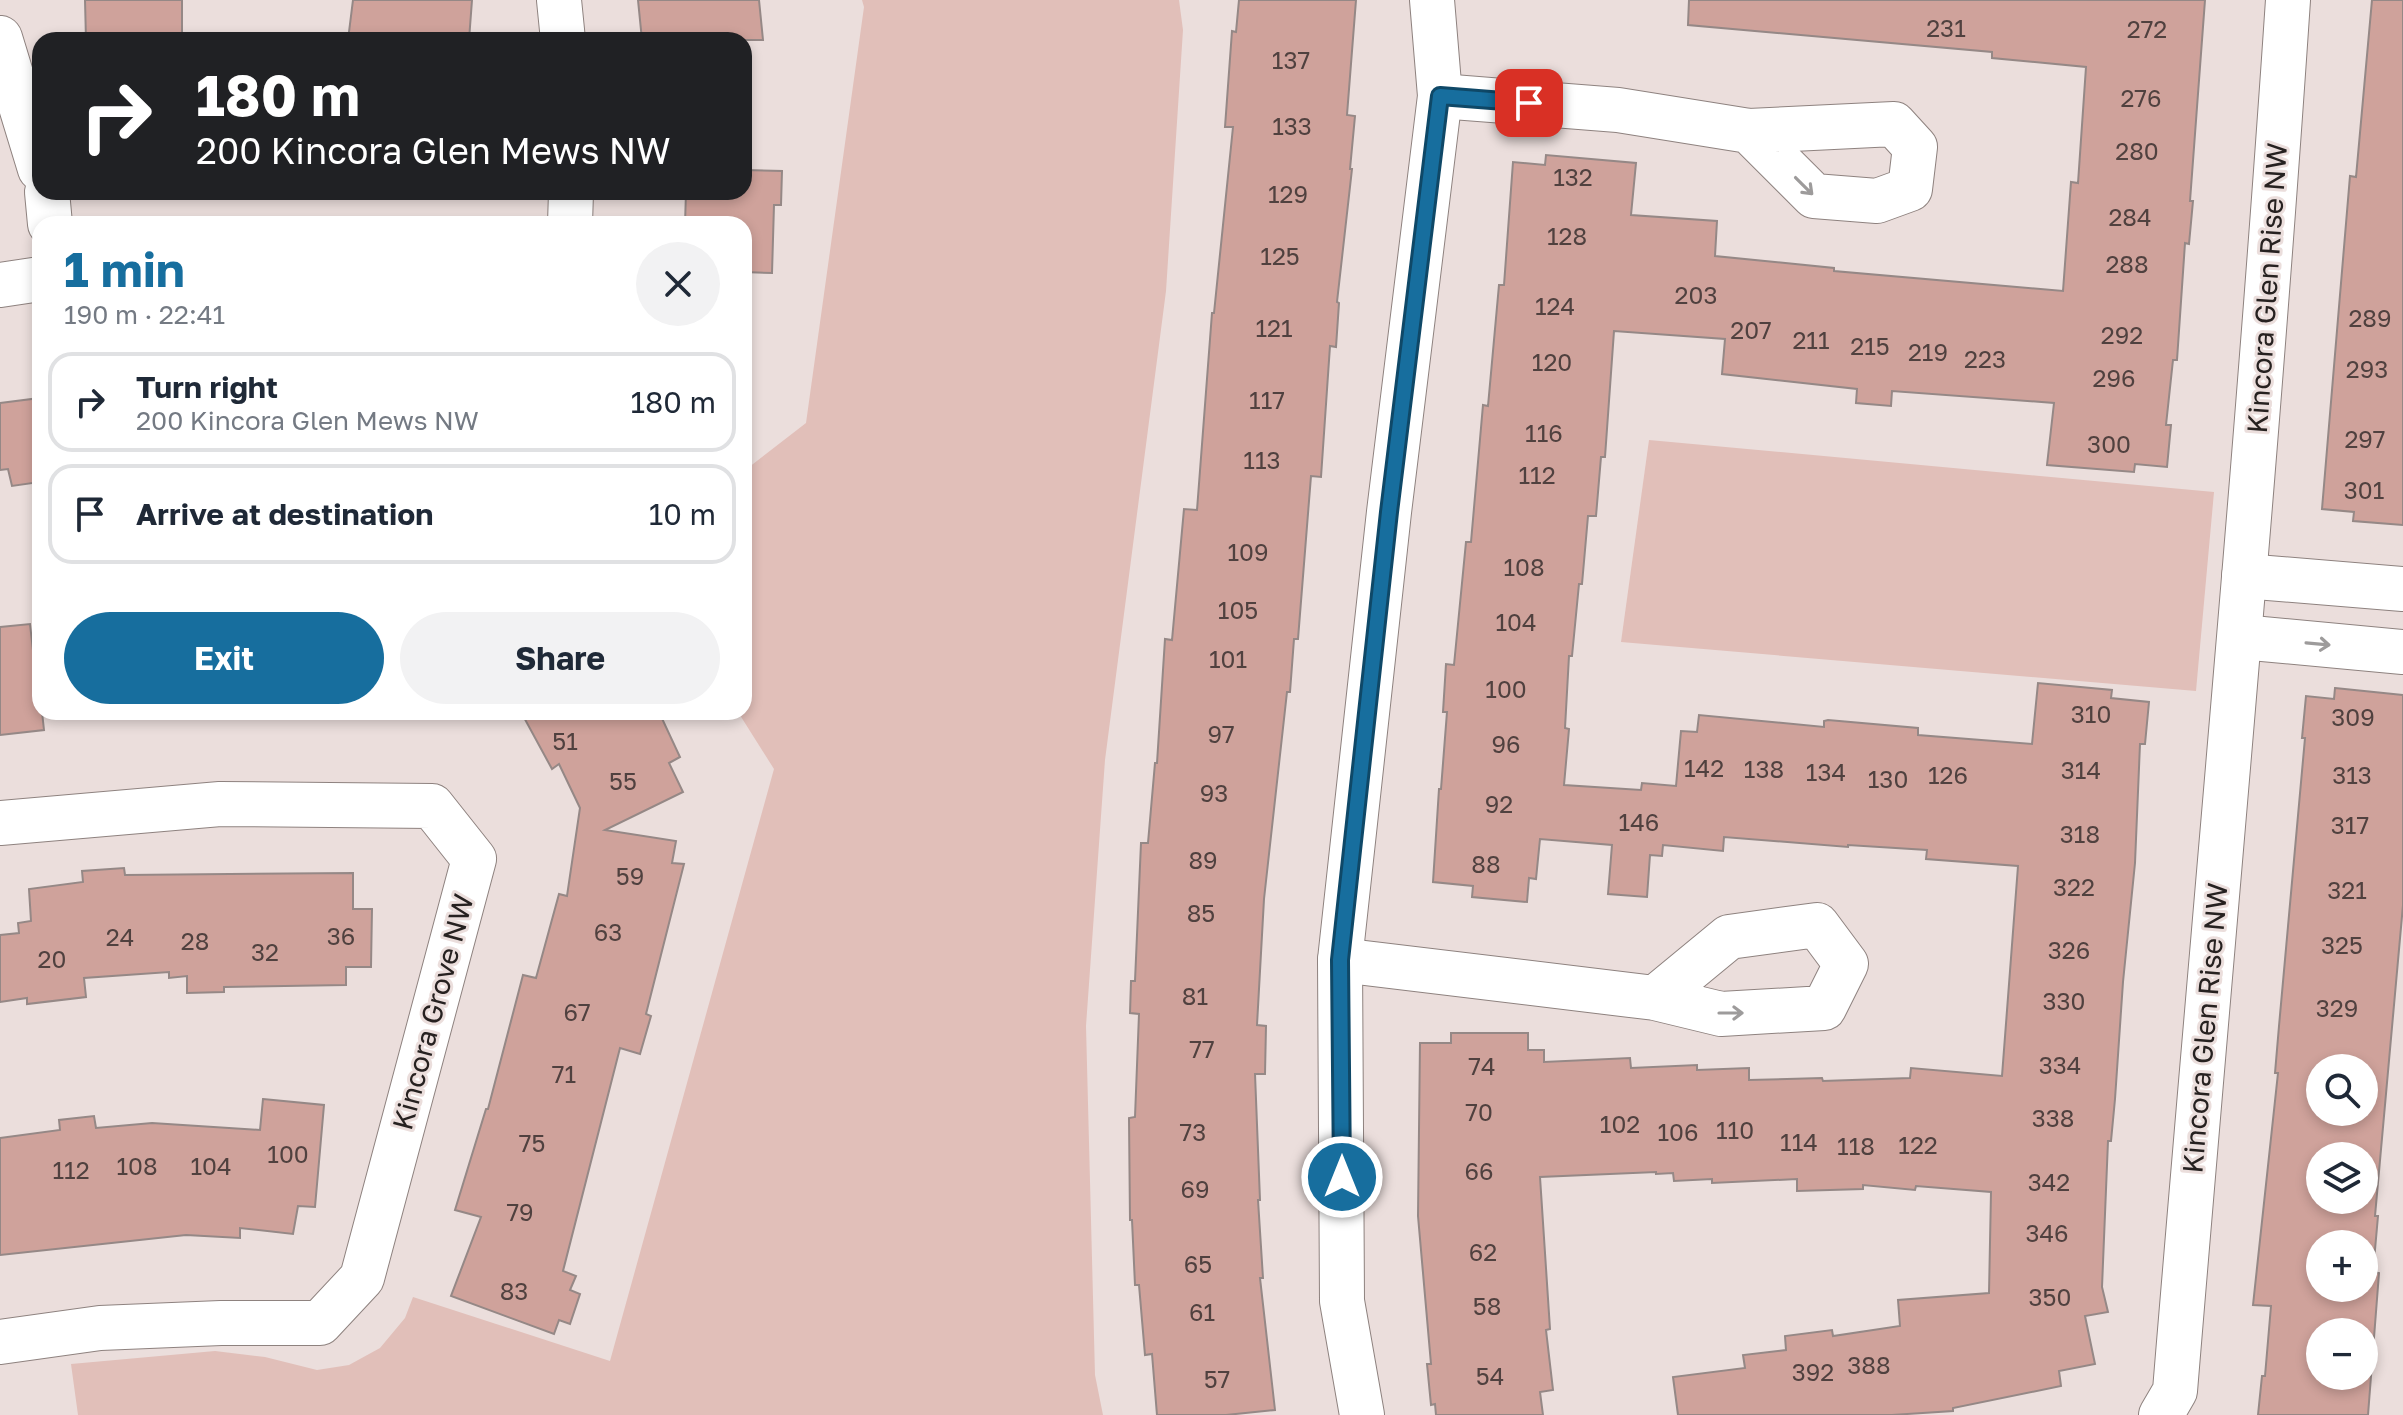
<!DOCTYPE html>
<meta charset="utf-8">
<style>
:root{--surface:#fff;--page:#f2f2f3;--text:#1f2937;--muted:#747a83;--line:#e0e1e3;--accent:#176e9e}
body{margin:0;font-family:"Golos Text",sans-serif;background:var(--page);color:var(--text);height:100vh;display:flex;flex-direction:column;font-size:30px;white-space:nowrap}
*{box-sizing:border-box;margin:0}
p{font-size:26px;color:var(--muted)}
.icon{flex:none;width:44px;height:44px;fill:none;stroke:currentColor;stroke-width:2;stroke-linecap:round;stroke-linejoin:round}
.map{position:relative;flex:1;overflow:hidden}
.sheet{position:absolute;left:32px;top:216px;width:720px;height:504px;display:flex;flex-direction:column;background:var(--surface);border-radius:24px;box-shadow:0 4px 12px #0003}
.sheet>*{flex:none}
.guide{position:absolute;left:32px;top:32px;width:720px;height:168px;border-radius:24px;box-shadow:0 4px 12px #0003;background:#202124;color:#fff;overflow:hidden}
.tools{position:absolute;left:2306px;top:1054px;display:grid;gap:16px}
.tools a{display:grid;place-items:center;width:72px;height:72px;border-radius:50%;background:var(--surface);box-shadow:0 4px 12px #0003;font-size:40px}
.pin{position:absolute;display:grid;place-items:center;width:68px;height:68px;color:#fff;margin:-34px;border-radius:16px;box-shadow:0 4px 12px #0006}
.me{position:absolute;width:88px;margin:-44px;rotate:0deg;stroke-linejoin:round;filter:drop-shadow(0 0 6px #0008)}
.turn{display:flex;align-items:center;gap:28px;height:168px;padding:0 32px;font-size:36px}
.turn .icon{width:104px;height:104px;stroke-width:2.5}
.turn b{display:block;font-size:56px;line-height:68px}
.round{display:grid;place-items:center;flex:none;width:84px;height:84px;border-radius:42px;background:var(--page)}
.head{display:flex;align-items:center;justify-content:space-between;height:136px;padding:0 32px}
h1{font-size:48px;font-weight:700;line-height:60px;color:var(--accent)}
.button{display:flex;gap:16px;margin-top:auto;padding:16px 32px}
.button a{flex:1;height:92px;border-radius:48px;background:var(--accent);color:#fff;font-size:32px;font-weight:700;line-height:92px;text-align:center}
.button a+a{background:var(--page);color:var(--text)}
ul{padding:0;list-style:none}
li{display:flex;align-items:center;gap:24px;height:100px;margin:0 16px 12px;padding:0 16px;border:4px solid var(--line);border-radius:24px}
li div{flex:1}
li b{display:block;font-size:30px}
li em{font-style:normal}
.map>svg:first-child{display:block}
.green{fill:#e1bfb9}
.building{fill:#cfa29b;stroke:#958886;stroke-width:2;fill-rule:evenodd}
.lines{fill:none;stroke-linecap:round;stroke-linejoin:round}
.minor-casing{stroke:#8e827f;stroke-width:46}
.minor{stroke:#fff;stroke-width:44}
.oneway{stroke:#9d9b9b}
.route-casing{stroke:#0f4867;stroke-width:20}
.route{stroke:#176e9e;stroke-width:14}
.labels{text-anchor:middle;stroke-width:6;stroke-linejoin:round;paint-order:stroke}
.number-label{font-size:24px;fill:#50413f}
.street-label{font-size:28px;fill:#262120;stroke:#ebdedc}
</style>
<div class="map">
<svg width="2403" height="1415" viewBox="0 0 2403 1415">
<rect width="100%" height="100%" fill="#ebdedc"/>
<g class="green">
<polygon points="862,0 1179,0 1183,30 1166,291 1105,760 1086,1026 1095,1375 1103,1415 78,1415 71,1364 215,1351 265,1357 317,1370 349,1365 380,1348 405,1318 413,1297 610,1361 774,769 738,712 744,712 744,471 806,423 864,7"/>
<polygon points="1649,440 2214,492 2196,691 1621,642"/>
</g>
<g class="building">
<polygon points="85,0 182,0 182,40 86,40"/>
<polygon points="353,0 472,0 469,40 348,40"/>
<polygon points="638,0 759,0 763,40 642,40"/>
<polygon points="1239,0 1356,0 1347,115 1355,116 1350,169 1352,169 1337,302 1339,303 1336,347 1330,346 1321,477 1311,476 1298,639 1294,639 1290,692 1287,692 1264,899 1257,1025 1266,1026 1265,1074 1255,1074 1260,1200 1258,1200 1263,1278 1260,1278 1275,1410 1226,1415 1157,1415 1152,1354 1145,1355 1139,1285 1135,1285 1132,1220 1130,1220 1129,1118 1135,1117 1139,1014 1130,1013 1131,981 1135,981 1141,843 1148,843 1155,763 1157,763 1165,639 1172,640 1184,509 1197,510 1212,313 1214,313 1233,127 1225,127 1232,31 1236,32"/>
<polygon points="1689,0 2205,0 2190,201 2193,201 2189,244 2185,243 2177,360 2173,360 2166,425 2171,425 2167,467 2135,464 2134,472 2047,465 2054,403 1892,391 1891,406 1856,403 1857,389 1722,374 1725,339 1614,331 1605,457 1601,457 1596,516 1588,516 1582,584 1579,584 1572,656 1569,656 1565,728 1569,729 1564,785 1641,790 1642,783 1676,786 1681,731 1697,732 1699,715 1824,727 1824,721 1828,720 1918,728 1918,735 2032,744 2038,683 2112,690 2111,698 2149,702 2145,744 2140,744 2135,863 2123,982 2115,1099 2111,1141 2108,1141 2102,1287 2108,1312 2085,1316 2095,1364 2059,1371 2061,1386 1953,1408 1953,1411 1892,1415 1678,1415 1673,1377 1745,1368 1743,1355 1786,1350 1785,1336 1832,1330 1833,1336 1900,1326 1898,1300 1989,1293 1991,1192 1916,1186 1915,1190 1863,1185 1863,1189 1797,1191 1797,1179 1712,1183 1712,1179 1674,1181 1673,1173 1656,1174 1656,1172 1540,1177 1550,1329 1546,1330 1553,1390 1540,1392 1543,1415 1436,1415 1435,1404 1431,1405 1427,1364 1431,1364 1418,1216 1420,1043 1451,1043 1451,1033 1528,1033 1528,1050 1544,1050 1544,1062 1630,1058 1631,1068 1697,1065 1697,1070 1749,1068 1749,1080 1822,1078 1823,1081 1910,1078 1911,1068 2002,1076 2018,866 1926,859 1927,850 1848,845 1848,847 1724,837 1723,851 1663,845 1662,856 1650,855 1647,897 1608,894 1612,845 1540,839 1536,879 1529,878 1527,902 1472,897 1473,886 1433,882 1439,789 1441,789 1447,712 1443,712 1446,664 1454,665 1466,542 1471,542 1483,405 1488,406 1499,285 1504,285 1513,162 1545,165 1546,155 1636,163 1631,215 1717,221 1715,256 1834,268 1834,271 2063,291 2071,182 2078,183 2086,67 1992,58 1992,52 1688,25"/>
<polygon points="2372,0 2403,0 2403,525 2353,521 2354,512 2322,509 2350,176 2356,177"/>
<polygon points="744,170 782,171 781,205 774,205 772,273 744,272 744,224 685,224 686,192 744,192"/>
<polygon points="40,398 40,482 12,486 8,469 0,470 0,403"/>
<polygon points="30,624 40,712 42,712 44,730 0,735 0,627"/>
<path d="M2335,688L2403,695V905L2375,1216H2378L2373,1272L2379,1273L2368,1415H2258L2262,1376H2265L2271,1306L2253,1305L2278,1073H2275L2279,1026L2305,738H2302L2306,696L2334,699ZM2320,1068H2364V1112H2320ZM2320,1156H2364V1200H2320ZM2320,1244H2364V1288H2320ZM2320,1332H2364V1376H2320Z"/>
<polygon points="521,712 659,712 680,757 669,763 683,792 605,830 676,841 672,863 684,864 646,1014 651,1016 640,1054 620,1048 563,1271 576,1276 570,1290 580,1294 570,1324 559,1320 554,1334 451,1296 481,1217 455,1210 486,1109 488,1109 523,975 536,978 559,894 567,896 580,808 559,764 552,769"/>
<polygon points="124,868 125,875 353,873 353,909 372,909 371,967 346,967 346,985 224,987 224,992 187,993 187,976 169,978 169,972 84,978 86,997 27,1004 27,998 0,1002 0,935 19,933 18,923 31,921 29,889 83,882 82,871"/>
<polygon points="263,1099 324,1105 315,1207 298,1206 293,1234 240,1228 240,1238 186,1235 0,1255 0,1138 60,1130 59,1120 94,1116 96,1128 152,1123 260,1130"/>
</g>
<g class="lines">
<g class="minor-casing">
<g id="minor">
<polyline points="559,0 563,40"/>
<polyline points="0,38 40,169"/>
<polyline points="1440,96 1618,110 1749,131 1894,124 1915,147 1910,189 1877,201 1814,196 1749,131"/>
<polyline points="47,192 50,224"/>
<polyline points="570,224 571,192"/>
<polyline points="0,285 40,279"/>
<polyline points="2244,576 2403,589"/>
<polyline points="2241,637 2403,652"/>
<polyline points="0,823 220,804 432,806 474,859 362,1278 320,1323 221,1323 100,1328 0,1342"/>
<polyline points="1340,960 1655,998 1721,1014 1824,1008 1846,964 1817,925 1729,937 1655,998"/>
<polyline points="1362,1415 1342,1301 1340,960 1389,512 1440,96 1432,0"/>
<path d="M2161,1415L2175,1391C2213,927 2257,464 2288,0"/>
</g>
</g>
<use href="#minor" class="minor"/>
</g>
<defs><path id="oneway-shaft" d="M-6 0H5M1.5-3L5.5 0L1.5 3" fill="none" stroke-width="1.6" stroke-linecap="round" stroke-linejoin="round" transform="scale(2)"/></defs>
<g class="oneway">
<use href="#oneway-shaft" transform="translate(1804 186) rotate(45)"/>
<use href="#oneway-shaft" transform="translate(2318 644) rotate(5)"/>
<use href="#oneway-shaft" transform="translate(1731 1013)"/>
</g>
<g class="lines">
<g class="route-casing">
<polyline id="route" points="1342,1177 1340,960 1389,512 1440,96 1529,103"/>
</g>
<use href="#route" class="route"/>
</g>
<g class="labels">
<g class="number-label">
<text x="1946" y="37">231</text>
<text x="2147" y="38">272</text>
<text x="1291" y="69">137</text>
<text x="2141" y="107">276</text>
<text x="1292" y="135">133</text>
<text x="2137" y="160">280</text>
<text x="1573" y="186">132</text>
<text x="1288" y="203">129</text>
<text x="2130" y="226">284</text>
<text x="1567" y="245">128</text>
<text x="1280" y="265">125</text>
<text x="2127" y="273">288</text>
<text x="1696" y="304">203</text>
<text x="1555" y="315">124</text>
<text x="2370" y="327">289</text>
<text x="1274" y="337">121</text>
<text x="1751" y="339">207</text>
<text x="2122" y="344">292</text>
<text x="1811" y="349">211</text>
<text x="1870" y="355">215</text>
<text x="1928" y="361">219</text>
<text x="1985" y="368">223</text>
<text x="1552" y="371">120</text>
<text x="2367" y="378">293</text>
<text x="2114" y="387">296</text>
<text x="1267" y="409">117</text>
<text x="1544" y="442">116</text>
<text x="2365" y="448">297</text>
<text x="2109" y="453">300</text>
<text x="1262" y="469">113</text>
<text x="1537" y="484">112</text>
<text x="2364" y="499">301</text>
<text x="1248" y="561">109</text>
<text x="1524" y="576">108</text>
<text x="1238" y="619">105</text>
<text x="1516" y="631">104</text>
<text x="1228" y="668">101</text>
<text x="1506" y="698">100</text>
<text x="2091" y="723">310</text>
<text x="2353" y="726">309</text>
<text x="1221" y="743">97</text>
<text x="565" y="750">51</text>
<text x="1506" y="753">96</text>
<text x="1704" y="777">142</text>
<text x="1764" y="778">138</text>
<text x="2081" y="779">314</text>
<text x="1826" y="781">134</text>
<text x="1948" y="784">126</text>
<text x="2352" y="784">313</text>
<text x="1888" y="788">130</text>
<text x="623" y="790">55</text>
<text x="1214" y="802">93</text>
<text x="1499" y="813">92</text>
<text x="1639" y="831">146</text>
<text x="2350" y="834">317</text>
<text x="2080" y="843">318</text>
<text x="1203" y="869">89</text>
<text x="1486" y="873">88</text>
<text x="630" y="885">59</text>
<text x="2074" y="896">322</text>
<text x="2347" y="899">321</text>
<text x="1201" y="922">85</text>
<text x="608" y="941">63</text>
<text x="341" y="945">36</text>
<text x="120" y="946">24</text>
<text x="195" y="950">28</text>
<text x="2342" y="954">325</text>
<text x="2069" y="959">326</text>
<text x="265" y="961">32</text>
<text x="52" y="968">20</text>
<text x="1195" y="1005">81</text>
<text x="2064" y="1010">330</text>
<text x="2337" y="1017">329</text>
<text x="577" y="1021">67</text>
<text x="1202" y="1058">77</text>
<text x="2060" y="1074">334</text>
<text x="1482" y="1075">74</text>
<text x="564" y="1083">71</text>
<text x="1479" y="1121">70</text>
<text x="2053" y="1127">338</text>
<text x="1620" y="1133">102</text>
<text x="1735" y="1139">110</text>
<text x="1193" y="1141">73</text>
<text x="1678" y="1141">106</text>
<text x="1799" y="1151">114</text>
<text x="532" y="1152">75</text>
<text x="1918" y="1154">122</text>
<text x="1856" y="1155">118</text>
<text x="288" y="1163">100</text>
<text x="137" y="1175">108</text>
<text x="211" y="1175">104</text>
<text x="71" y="1179">112</text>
<text x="1479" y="1180">66</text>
<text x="2049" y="1191">342</text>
<text x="1195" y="1198">69</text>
<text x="520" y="1221">79</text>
<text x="2047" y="1242">346</text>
<text x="1483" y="1261">62</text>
<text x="1198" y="1273">65</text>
<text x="514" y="1300">83</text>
<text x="2050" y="1306">350</text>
<text x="1487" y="1315">58</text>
<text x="1202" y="1321">61</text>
<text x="1869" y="1374">388</text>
<text x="1813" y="1381">392</text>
<text x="1490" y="1385">54</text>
<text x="1217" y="1388">57</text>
</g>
<g class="street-label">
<text transform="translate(2267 288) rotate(-86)" y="10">Kincora Glen Rise NW</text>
<text transform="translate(433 1012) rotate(-75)" y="10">Kincora Grove NW</text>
<text transform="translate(2205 1028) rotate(-85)" y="10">Kincora Glen Rise NW</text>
</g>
</g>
</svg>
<div class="tools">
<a><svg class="icon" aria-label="search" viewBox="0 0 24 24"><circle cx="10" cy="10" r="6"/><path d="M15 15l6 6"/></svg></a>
<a><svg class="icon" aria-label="layers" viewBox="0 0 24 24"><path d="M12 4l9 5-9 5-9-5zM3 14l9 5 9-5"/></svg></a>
<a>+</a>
<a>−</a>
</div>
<div class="pin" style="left:1529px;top:103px;background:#d93025"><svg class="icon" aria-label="arrive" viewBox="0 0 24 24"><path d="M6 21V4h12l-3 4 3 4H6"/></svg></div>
<svg class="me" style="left:1342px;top:1177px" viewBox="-20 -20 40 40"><circle r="17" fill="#176e9e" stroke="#fff" stroke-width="3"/><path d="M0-11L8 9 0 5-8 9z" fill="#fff"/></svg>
<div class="guide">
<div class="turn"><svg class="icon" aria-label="right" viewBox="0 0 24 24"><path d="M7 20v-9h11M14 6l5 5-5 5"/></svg><div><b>180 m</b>200 Kincora Glen Mews NW</div></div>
</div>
<section class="sheet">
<div class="head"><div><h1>1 min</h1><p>190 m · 22:41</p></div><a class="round"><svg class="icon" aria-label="close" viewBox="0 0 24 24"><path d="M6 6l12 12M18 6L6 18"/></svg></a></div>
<ul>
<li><svg class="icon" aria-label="right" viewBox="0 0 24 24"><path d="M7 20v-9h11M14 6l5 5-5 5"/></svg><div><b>Turn right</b><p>200 Kincora Glen Mews NW</p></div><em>180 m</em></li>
<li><svg class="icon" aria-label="arrive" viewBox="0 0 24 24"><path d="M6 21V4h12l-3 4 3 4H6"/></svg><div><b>Arrive at destination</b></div><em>10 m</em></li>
</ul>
<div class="button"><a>Exit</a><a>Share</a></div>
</section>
</div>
